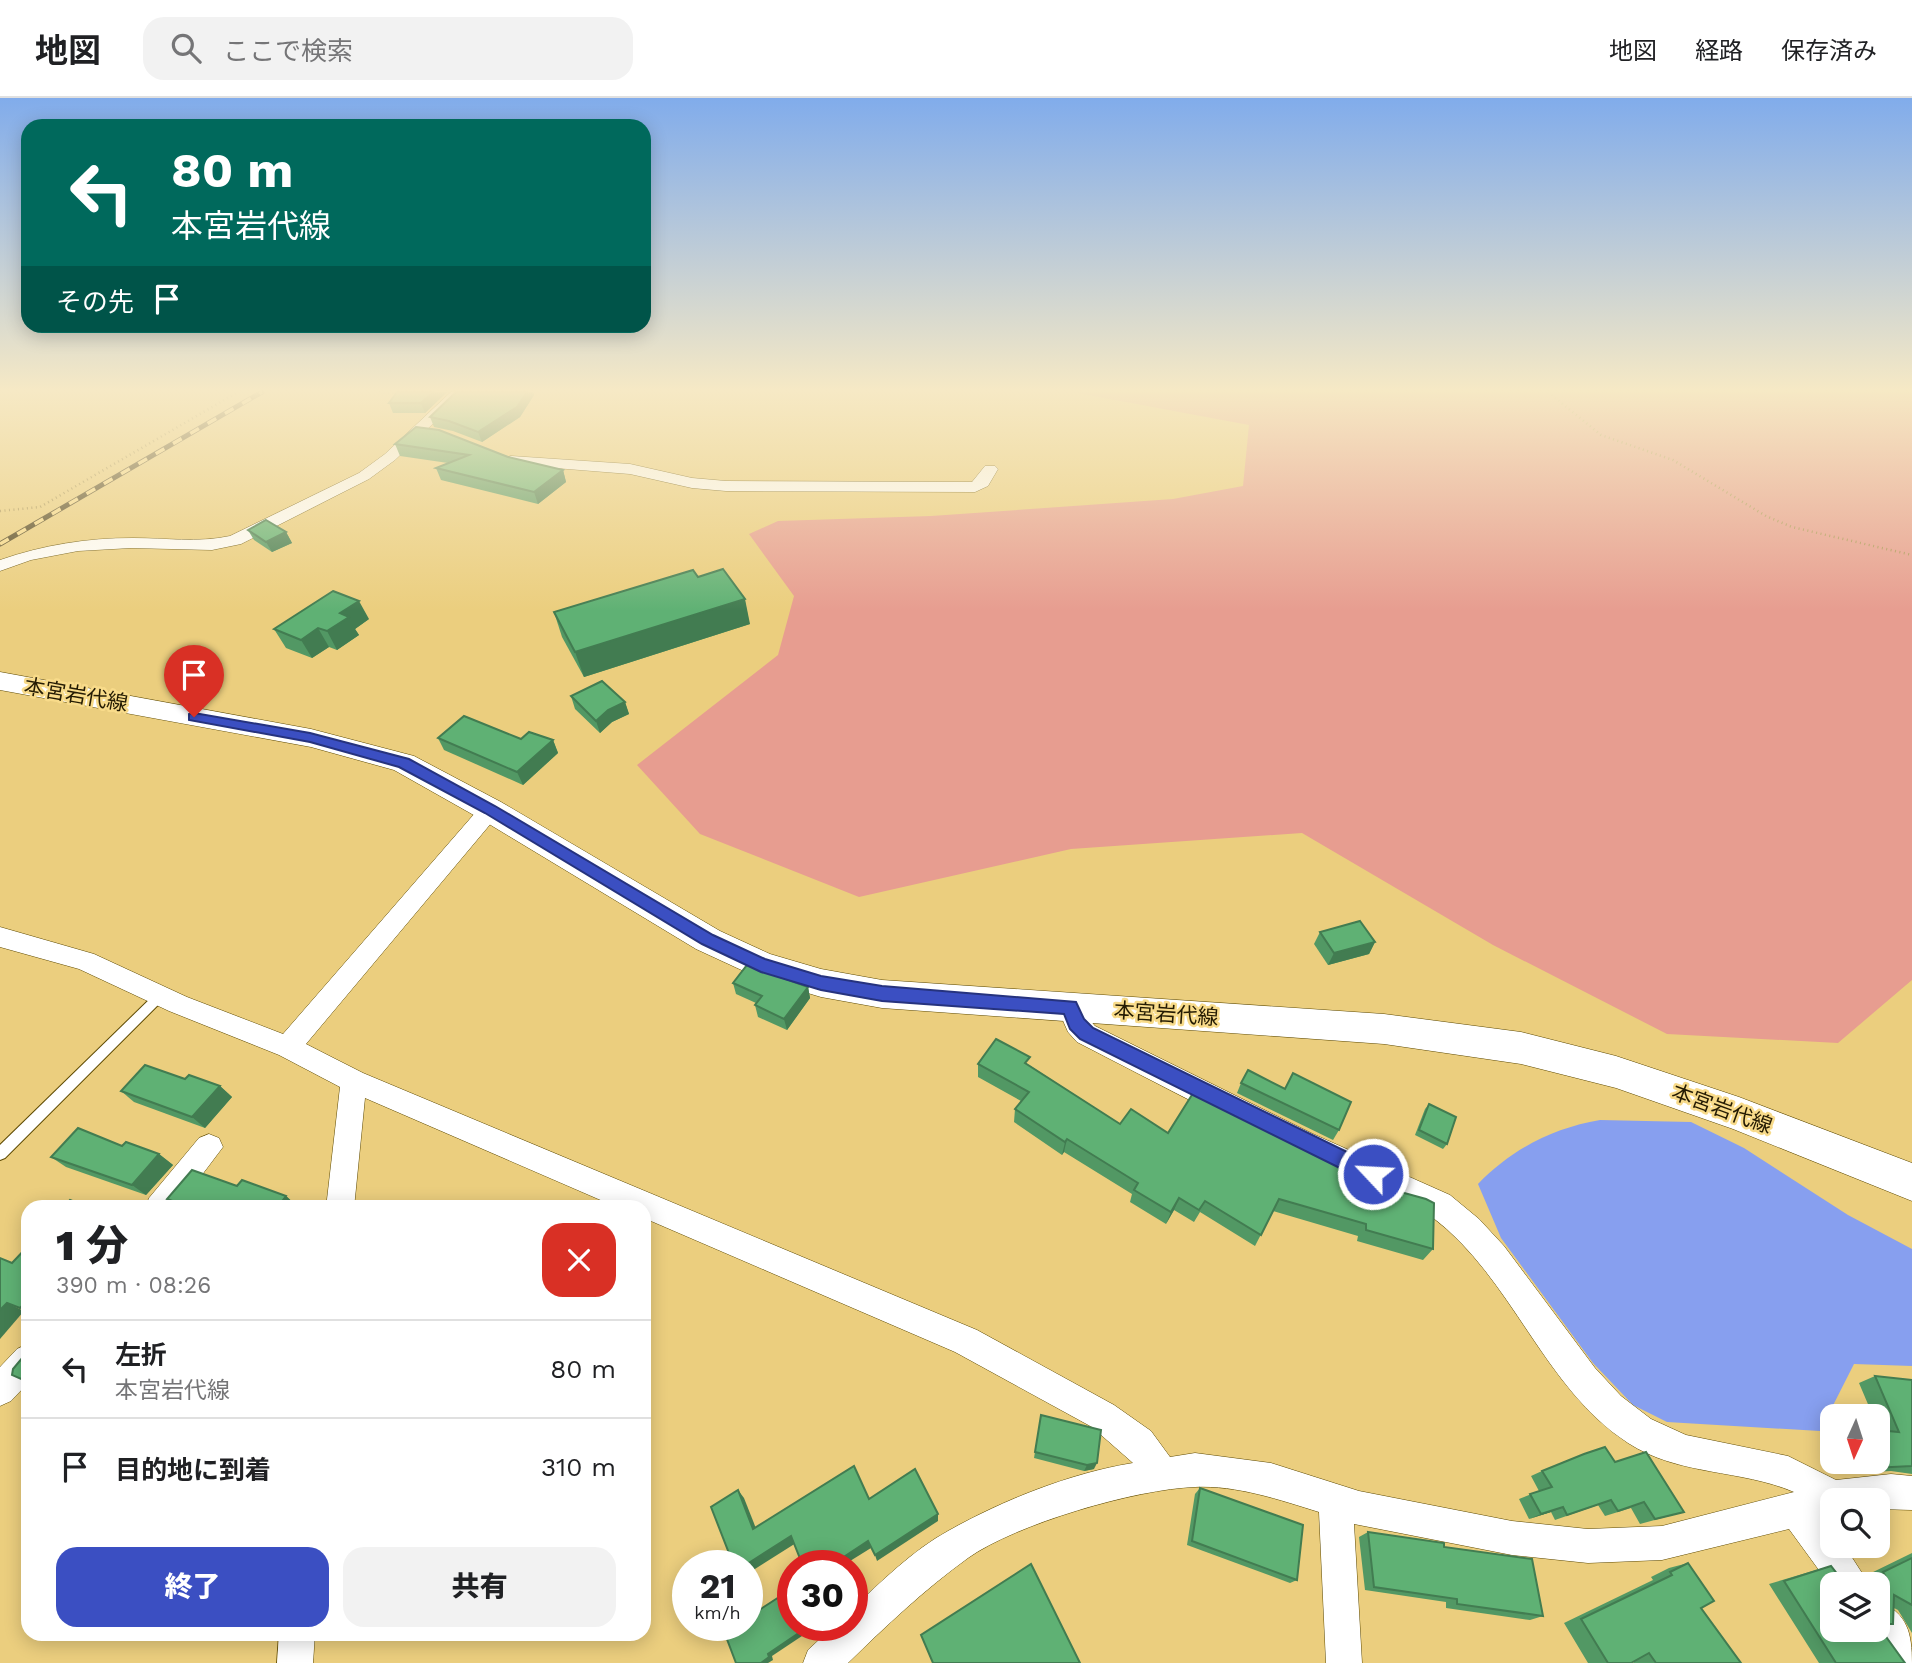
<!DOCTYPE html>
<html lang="ja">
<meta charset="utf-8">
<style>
:root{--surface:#fff;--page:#f2f2f2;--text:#202124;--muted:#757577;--line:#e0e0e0;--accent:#3b4fc2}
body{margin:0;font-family:"Work Sans","Noto Sans JP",sans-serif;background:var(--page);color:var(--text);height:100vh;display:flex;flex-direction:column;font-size:26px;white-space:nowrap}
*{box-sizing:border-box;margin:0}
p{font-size:23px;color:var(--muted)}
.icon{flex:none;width:38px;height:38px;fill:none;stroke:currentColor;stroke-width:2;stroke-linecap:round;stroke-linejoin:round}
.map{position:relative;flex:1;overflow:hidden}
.panel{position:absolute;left:21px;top:1102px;width:630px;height:441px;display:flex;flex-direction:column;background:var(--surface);border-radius:21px;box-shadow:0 4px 18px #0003}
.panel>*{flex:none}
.banner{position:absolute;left:21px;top:21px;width:630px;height:214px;border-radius:21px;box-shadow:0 4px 18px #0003;background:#00695c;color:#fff;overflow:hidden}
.needle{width:46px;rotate:183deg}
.fabs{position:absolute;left:1820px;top:1306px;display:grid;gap:14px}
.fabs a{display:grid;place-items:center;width:70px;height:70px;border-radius:14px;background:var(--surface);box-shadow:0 4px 18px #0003;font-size:35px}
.speed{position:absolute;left:672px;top:1452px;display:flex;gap:14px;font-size:35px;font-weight:700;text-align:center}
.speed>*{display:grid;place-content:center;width:91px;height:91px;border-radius:50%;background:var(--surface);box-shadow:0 4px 18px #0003;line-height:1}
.speed small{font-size:18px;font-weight:400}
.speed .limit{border:10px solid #d22;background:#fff;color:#111}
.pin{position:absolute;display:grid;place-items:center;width:60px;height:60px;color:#fff;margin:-72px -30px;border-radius:50% 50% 50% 0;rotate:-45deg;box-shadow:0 0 7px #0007}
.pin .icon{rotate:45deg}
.me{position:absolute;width:77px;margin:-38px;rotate:295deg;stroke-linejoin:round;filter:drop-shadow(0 0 5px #0008)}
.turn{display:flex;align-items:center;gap:24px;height:147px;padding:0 35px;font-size:32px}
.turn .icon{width:91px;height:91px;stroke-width:2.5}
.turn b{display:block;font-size:49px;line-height:60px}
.then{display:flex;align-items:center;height:66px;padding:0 35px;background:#0003;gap:14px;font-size:26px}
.round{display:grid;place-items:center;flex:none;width:74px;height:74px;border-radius:21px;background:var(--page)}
.overview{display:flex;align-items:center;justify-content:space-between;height:119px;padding:0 35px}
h1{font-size:42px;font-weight:800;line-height:52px}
.action{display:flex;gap:14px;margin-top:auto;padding:14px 35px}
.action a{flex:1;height:80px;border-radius:21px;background:var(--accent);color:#fff;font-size:28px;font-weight:800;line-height:80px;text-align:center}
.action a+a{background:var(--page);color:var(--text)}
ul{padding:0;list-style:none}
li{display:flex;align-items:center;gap:21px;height:98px;padding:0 35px;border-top:2px solid var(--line)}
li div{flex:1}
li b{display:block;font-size:26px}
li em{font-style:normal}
header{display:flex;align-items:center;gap:42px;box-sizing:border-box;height:98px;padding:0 35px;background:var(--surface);border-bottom:2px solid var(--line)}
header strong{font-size:33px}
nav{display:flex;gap:38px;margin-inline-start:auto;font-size:24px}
.search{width:490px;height:63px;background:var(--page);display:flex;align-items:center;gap:18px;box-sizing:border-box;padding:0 24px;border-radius:21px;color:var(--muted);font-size:26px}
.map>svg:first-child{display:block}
.green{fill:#e79d90}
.water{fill:#879fef}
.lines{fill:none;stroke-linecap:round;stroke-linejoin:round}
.lane-casing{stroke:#5e4a02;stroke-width:2}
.street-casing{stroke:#5e4a02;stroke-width:1}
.secondary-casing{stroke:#5e4a02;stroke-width:1}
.path{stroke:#a99355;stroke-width:2.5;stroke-dasharray:1 3.5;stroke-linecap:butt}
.lane{fill:#fff;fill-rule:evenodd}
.street{fill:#fff;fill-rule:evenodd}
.secondary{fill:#fff;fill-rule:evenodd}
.rail-casing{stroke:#4f421e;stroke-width:5}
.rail{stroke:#f8db8a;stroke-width:3.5;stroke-dasharray:10;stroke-linecap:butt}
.wall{fill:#529864}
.shaded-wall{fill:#427c51}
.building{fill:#5fb174;stroke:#427c51;stroke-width:2}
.route{fill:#3b4fc2;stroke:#26337e;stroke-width:2}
.labels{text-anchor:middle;stroke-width:5;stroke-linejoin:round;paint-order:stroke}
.street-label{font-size:21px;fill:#241b03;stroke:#f8db8a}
</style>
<header>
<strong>地図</strong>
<div class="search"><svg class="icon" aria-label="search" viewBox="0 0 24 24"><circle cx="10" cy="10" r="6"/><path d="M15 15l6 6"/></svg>ここで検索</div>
<nav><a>地図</a><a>経路</a><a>保存済み</a></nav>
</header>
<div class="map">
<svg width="1912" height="1565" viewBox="0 0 1912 1565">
<rect width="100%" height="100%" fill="#ebce7e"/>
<polygon class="green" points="1072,294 1912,294 1912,882 1838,945 1667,936 1493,847 1302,735 1071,751 859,799 700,736 637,667 778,557 794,498 749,436 778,423 931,418 1173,401 1243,388 1249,327"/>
<path class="water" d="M1600,1022L1691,1024L1744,1050L1848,1117L1912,1151V1268L1854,1266L1820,1333L1667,1324L1633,1307L1593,1265L1501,1140L1478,1086C1512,1051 1553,1030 1600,1022Z"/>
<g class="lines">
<g class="lane-casing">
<polygon id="lane" points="160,893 164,895 166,898 164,901 5,1060 0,1062 0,1047 156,895"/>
</g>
<g class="street-casing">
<g id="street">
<path d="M451,294H466L395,362L369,381L241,446L212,452L131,450L78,453L31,462L0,473V462C43,447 87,440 133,440C165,440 198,445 230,438L359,375L385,356Z"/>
<polygon points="511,358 630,366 692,380 726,383 972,384 985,368 995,368 998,371 988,388 975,394 726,393 692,390 630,376 506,366 506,360"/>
<path d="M490,704L498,707L501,712L498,717L306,946L363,975L977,1232L1114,1307L1151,1333L1170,1359L1195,1355L1271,1365L1359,1393L1512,1423L1588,1431L1662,1428L1794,1394C1740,1371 1679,1378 1628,1345C1543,1290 1513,1180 1432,1119C1420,1110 1403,1105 1389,1098C1357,1084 1325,1069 1293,1054C1221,1019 1149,981 1077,944L1068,934L1057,909L1061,902C1082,894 1083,915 1095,928L1313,1036L1450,1097L1479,1121L1504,1148L1595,1270L1621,1298L1651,1321L1686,1337L1788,1358L1836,1382L1891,1376L1912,1378V1412L1878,1411V1402H1832V1416L1823,1419L1832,1432V1447H1844L1869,1486H1832V1490L1789,1431L1662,1462L1588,1465L1512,1457L1354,1426L1362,1565H1326L1319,1414C1280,1402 1237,1387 1195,1389C1136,1391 1016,1426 968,1460C925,1491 886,1528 848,1565H803L808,1552L834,1528H852V1511C881,1484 913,1452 948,1433C1003,1402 1071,1375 1133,1365L1092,1329L955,1254L644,1120V1110H619L365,1000L354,1110H326L340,989L279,957L169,913L79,871L0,849V829L94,856L187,899L283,936L482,707Z"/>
<polygon points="209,1036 219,1040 223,1049 177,1110 145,1110 149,1100 199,1040"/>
<polygon points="28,1246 28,1285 11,1303 0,1308 0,1269 17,1251"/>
<path d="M1878,1503C1908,1515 1912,1536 1912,1565H1888L1865,1534L1864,1531H1878Z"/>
<polygon points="279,1536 315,1536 313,1565 277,1565"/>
</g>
</g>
<g class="secondary-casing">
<polygon id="secondary" points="0,574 311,631 414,658 501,704 720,833 770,856 821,871 882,882 1384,916 1521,934 1616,958 1739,999 1912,1065 1912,1103 1733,1031 1616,990 1521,966 1384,946 882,910 821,899 761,881 696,851 479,720 394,672 311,649 0,592"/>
</g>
<g class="path">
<polyline points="379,294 399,296"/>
<polyline points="1548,294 1601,337 1673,362 1766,418 1792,429 1912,457"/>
<polyline points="0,413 40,409 238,294"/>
</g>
<use href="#lane" class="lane"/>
<use href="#street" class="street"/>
<use href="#secondary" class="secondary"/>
<g class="rail-casing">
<polyline id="rail" points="0,446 262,294"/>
</g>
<use href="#rail" class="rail"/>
</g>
<g class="wall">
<polygon points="447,294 425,315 393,315 389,305"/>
<polygon points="456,294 533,294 534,297 520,319 482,344 453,333 434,329 430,319"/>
<polygon points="395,346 508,359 563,372 566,384 538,406 441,382 436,370 448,365 400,358"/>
<polygon points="248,432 286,434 292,445 272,454 254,442"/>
<polygon points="698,479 750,526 584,579 562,539 554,514"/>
<polygon points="369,521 355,531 359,537 337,552 329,549 312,560 286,550 274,531"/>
<polygon points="571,598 625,604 629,616 612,624 600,635 575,611"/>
<polygon points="438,640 521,641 553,642 558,655 523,687 444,652"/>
<polygon points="1320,834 1375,844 1369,856 1328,867 1314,846"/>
<polygon points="733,885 808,889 810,900 787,932 758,919 755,907 756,905 736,896"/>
<polygon points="978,966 1029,967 1120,1026 1168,1035 1357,1082 1433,1151 1423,1162 1357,1143 1358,1138 1273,1113 1255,1148 1200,1114 1194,1124 1174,1112 1166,1126 1130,1104 1132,1096 1064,1054 1062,1057 1014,1024 1015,1011 1021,1003 978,979"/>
<polygon points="1241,985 1285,991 1339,1032 1333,1042 1237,995"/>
<polygon points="220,988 232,999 205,1030 134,1004 121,993"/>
<polygon points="1429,1006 1447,1046 1443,1051 1415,1037 1425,1011"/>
<polygon points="122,1048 159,1056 173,1067 146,1097 66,1069 51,1059"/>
<polygon points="237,1088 286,1098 297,1108 296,1110 179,1110 167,1101"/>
<polygon points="1875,1278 1912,1282 1912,1376 1891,1373 1855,1375 1851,1363 1878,1363 1879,1332 1878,1329 1878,1318 1873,1318 1859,1285"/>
<polygon points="1041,1317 1094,1371 1084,1373 1034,1360"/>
<polygon points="1615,1364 1684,1414 1640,1426 1631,1410 1605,1418 1598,1407 1555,1422 1551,1414 1529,1421 1519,1401 1539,1393 1531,1378 1542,1373"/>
<polygon points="1200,1390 1297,1482 1290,1485 1187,1447 1195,1396"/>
<polygon points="1368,1434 1444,1449 1543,1518 1530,1522 1446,1510 1446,1504 1365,1492 1359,1439"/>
<polygon points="1912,1455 1912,1539 1912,1535 1898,1512 1894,1510 1893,1526 1880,1528 1879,1529 1905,1565 1819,1565 1769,1486 1816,1472 1831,1468 1832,1531 1878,1486 1849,1486 1871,1485 1867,1477"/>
<polygon points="1688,1465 1701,1510 1741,1565 1634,1565 1634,1564 1631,1565 1588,1565 1564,1525 1653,1482 1651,1479 1669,1470"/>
</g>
<g class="shaded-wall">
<polygon points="433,294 447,294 425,315 421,305"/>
<polygon points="527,294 533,294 534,297 520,319 482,344 478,334"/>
<polygon points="563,372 566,384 538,406 534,394"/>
<polygon points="286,434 292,445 272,454 266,444"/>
<polygon points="745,501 750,526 584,579 575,554"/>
<polygon points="359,503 369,521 355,531 359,537 337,552 327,533 340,515"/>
<polygon points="318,530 329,549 312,560 301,542"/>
<polygon points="625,604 629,616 612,624 600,635 596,623 608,612"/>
<polygon points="553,642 558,655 523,687 517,674"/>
<polygon points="1375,844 1369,856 1328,867 1334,855"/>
<polygon points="808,889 810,900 787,932 784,921"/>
<polygon points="220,988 232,999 205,1030 192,1019"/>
<polygon points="1067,1041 1064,1054 1062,1057 1065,1044"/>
<polygon points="159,1056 173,1067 146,1097 132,1087"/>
<polygon points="286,1098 297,1108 296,1110 277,1110"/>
<polygon points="1179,1100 1174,1112 1166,1126 1171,1114"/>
<polygon points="28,1202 28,1214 20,1210"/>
<polygon points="7,1205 24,1213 0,1241 0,1212"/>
<polygon points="1097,1365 1094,1371 1084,1373 1087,1367"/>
<polygon points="738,1392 744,1400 759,1438 753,1431"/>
<polygon points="1563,1409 1551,1414 1529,1421 1541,1416"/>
<polygon points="938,1416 938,1423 877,1463 875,1457"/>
<polygon points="791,1438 796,1445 747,1476 747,1468 744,1468"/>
<polygon points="868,1443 871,1450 842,1468 830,1468"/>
<polygon points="809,1528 817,1528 772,1558 773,1562 768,1565 761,1565 768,1556"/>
</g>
<g class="building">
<polygon points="397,294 433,294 421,305 389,305"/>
<polygon points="456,294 527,294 517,309 478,334 449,323 430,319"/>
<polygon points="416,329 439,332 508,359 563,372 534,394 436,370 469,357 395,346"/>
<polygon points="266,422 286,434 266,444 248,432"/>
<polygon points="723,471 745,501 575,554 554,514 693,472 698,479"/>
<polygon points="333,493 359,503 340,515 349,519 327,533 318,530 301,542 274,531"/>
<polygon points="602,583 625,604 608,612 596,623 571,598"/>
<polygon points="464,618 521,641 529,634 553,642 517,674 438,640"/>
<polygon points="1360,823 1375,844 1334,855 1320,834"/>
<polygon points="747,867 808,889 784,921 755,907 762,898 733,885"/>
<polygon points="996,941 1030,959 1025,965 1120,1026 1131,1011 1168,1035 1195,992 1357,1071 1357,1082 1426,1101 1434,1105 1433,1151 1366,1132 1366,1126 1279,1101 1261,1137 1205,1103 1199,1112 1179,1100 1171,1114 1134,1092 1138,1085 1067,1041 1065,1044 1015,1011 1029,994 978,966"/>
<polygon points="145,967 185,981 189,977 220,988 192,1019 121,993"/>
<polygon points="1248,972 1285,991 1293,975 1351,1004 1339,1032 1241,985"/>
<polygon points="1429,1006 1456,1019 1447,1046 1419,1032"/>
<polygon points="78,1030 122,1048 126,1044 159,1056 132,1087 51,1059"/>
<polygon points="192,1072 237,1088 242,1082 286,1098 277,1110 191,1110 167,1101"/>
<polygon points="70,1102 89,1110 63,1110"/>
<polygon points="28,1148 28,1202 20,1210 7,1205 0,1212 0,1160 12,1165"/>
<polygon points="28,1253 28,1284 12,1277 13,1271"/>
<polygon points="1875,1278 1912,1282 1912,1368 1872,1370 1869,1363 1878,1363 1878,1332 1899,1334"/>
<polygon points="1041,1317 1101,1332 1097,1365 1087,1367 1035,1354"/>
<polygon points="1605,1349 1615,1364 1646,1354 1684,1414 1655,1421 1644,1404 1618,1413 1611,1402 1567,1417 1563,1409 1541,1416 1530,1396 1552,1389 1542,1373 1584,1356"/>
<polygon points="854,1368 869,1401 915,1371 938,1416 875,1457 868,1443 830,1468 803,1468 791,1438 744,1468 734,1468 711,1409 738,1392 753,1431"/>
<polygon points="1200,1390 1303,1427 1297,1482 1192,1443"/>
<polygon points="1368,1434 1444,1445 1444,1449 1532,1461 1543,1518 1457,1506 1457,1501 1374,1489"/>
<polygon points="1912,1460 1912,1507 1894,1497 1893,1526 1881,1526 1879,1529 1905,1565 1836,1565 1784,1483 1831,1468 1845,1486 1832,1486 1832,1531 1878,1531 1878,1486 1851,1486 1886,1485 1888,1483 1883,1474"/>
<polygon points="1688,1465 1714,1503 1701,1510 1741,1565 1656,1565 1649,1555 1631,1565 1608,1565 1581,1521 1672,1477 1670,1474"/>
<polygon points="1031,1466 1080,1565 933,1565 921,1537"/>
<polygon points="793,1490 793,1528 809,1528 768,1556 769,1559 761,1565 736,1565 722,1528 747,1528 747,1510 750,1509 753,1516"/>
</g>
<linearGradient id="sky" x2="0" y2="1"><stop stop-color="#81aceb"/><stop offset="0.57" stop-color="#f6e9c5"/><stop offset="1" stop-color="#f6e9c5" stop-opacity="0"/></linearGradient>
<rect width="1912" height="513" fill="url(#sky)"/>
<polygon class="route" points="194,615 310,635 409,661 495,708 713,837 765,861 821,878 882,888 1076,904 1084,921 1093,930 1380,1070 1383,1076 1380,1083 1373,1086 1366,1083 1080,941 1070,931 1064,916 882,903 821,892 761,874 702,846 485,715 399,669 310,644 189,622 189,616"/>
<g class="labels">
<g class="street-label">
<text transform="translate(76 597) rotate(10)" y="7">本宮岩代線</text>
<text transform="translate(1166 916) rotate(4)" y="7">本宮岩代線</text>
<text transform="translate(1722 1011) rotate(20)" y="7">本宮岩代線</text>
</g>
</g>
</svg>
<div class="fabs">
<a><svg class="needle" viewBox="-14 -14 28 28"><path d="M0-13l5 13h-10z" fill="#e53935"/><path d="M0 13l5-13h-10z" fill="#757577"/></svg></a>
<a><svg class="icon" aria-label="search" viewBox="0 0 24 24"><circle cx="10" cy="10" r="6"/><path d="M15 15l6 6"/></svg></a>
<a><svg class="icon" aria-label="layers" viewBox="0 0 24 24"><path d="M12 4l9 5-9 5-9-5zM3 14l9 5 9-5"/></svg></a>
</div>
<div class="speed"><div>21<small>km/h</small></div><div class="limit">30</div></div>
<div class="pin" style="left:194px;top:619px;background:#d93025"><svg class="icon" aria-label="arrive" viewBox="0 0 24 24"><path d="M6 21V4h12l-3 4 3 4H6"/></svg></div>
<svg class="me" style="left:1373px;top:1076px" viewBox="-20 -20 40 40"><circle r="17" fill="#3b4fc2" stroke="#fff" stroke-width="3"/><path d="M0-11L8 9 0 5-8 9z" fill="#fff"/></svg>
<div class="banner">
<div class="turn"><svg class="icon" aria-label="left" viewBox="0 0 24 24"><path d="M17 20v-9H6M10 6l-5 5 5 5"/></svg><div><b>80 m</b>本宮岩代線</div></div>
<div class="then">その先<svg class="icon" aria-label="arrive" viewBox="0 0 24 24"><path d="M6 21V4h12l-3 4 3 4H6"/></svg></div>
</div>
<section class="panel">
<div class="overview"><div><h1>1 分</h1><p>390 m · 08:26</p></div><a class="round" style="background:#d93025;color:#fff"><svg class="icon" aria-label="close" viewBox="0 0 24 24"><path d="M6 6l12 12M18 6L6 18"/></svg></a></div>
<ul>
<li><svg class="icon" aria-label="left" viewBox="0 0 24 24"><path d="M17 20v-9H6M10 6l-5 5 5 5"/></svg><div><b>左折</b><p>本宮岩代線</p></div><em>80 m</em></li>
<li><svg class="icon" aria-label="arrive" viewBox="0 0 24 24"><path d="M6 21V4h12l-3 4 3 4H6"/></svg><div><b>目的地に到着</b></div><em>310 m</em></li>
</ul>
<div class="action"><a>終了</a><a>共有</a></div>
</section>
</div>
